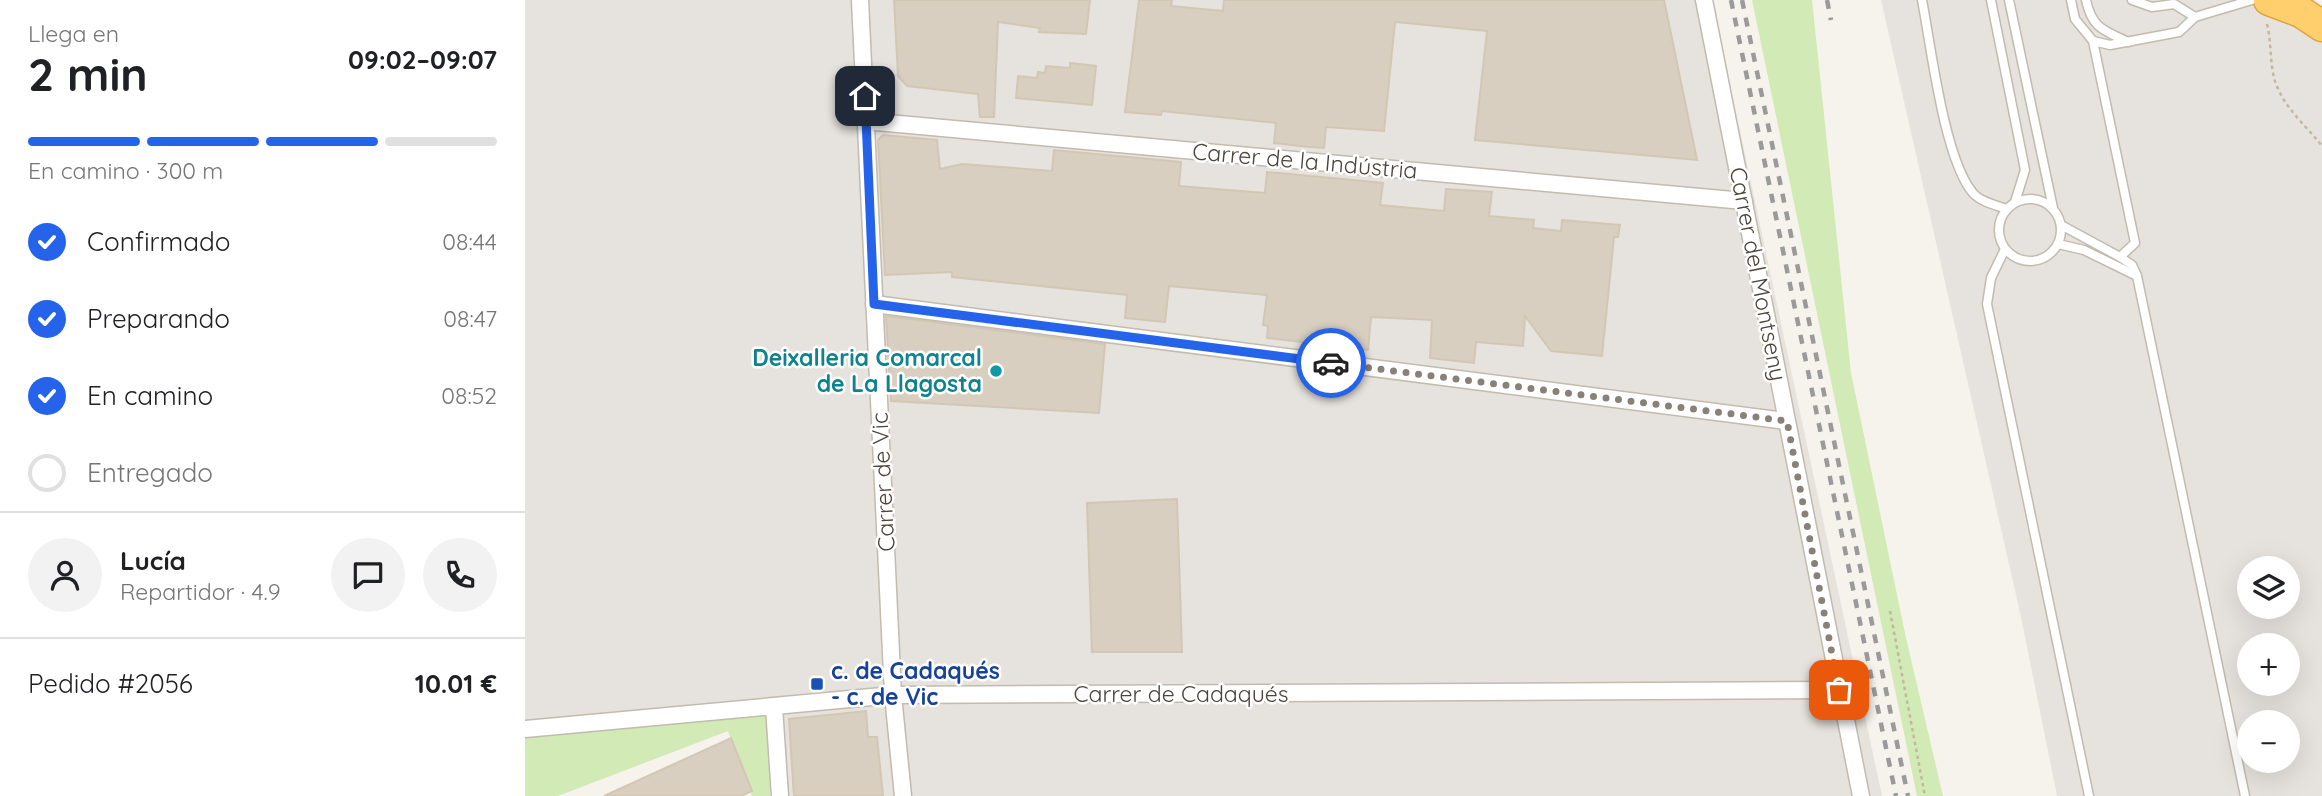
<!DOCTYPE html>
<html lang="es">
<meta charset="utf-8">
<style>
body{margin:0;font-family:Quicksand,sans-serif;background:#f2f2f2;color:#202124;height:100vh;display:flex;flex-direction:column;font-size:26px;white-space:nowrap}
*{box-sizing:border-box;margin:0}
p{font-size:23px;color:#757577}
.icon{flex:none;width:38px;height:38px;fill:none;stroke:currentColor;stroke-width:2;stroke-linecap:round;stroke-linejoin:round}
.map{position:relative;flex:1;overflow:hidden}
.panel{display:flex;flex-direction:column;background:#fff;width:525px}
.panel>*{flex:none}
.fabs{position:absolute;left:1712px;top:556px;display:grid;gap:14px}
.fabs a{display:grid;place-items:center;width:63px;height:63px;border-radius:50%;background:#fff;box-shadow:0 7px 28px #0002;font-size:35px}
.pin{position:absolute;display:grid;place-items:center;width:60px;height:60px;color:#fff;margin:-30px;border-radius:14px;box-shadow:0 4px 10px #0006}
.courier{position:absolute;display:grid;place-items:center;width:70px;height:70px;margin:-35px;border:5px solid #2563eb;border-radius:50%;background:#fff;color:#222;box-shadow:0 2px 9px #0007}
.summary em{font-style:normal;font-weight:700}
.summary div{display:flex;flex-direction:column-reverse}
.summary{display:flex;align-items:center;justify-content:space-between;height:119px;padding:0 28px}
h1{font-size:46px;font-weight:700;line-height:52px}
.bar{display:grid;grid-template-columns:repeat(4,1fr);gap:10px 7px;align-content:center;height:84px;padding:0 28px}
.bar i{height:9px;border-radius:5px;background:#e0e0e0}
.bar .current{background:#2563eb}
.bar p{grid-column:span 4}
.line{display:flex;align-items:center;gap:18px;padding:0 28px;border-top:2px solid #e0e0e0}
.line div{flex:1}
.round{display:grid;place-items:center;flex:none;width:74px;height:74px;border-radius:37px;background:#f2f2f2}
ol{padding:0 28px;list-style:none}
li{display:flex;align-items:center;gap:21px;height:77px}
li p{margin-inline-start:auto}
li .icon{padding:7px;border-radius:50%;background:#2563eb;color:#fff;stroke-width:4}
li:last-child{color:#757577}
li i{width:38px;height:38px;border:4px solid #e0e0e0;border-radius:50%}
main{display:flex;flex:1;min-height:0}
.map>svg:first-child{display:block}
</style>
<main>
<section class="panel">
<div class="summary"><div><h1>2 min</h1><p>Llega en</p></div><em>09:02–09:07</em></div>
<div class="bar"><i class="current"></i><i class="current"></i><i class="current"></i><i></i><p>En camino · 300 m</p></div>
<ol>
<li><svg class="icon" aria-label="check" viewBox="0 0 24 24"><path d="M5 12l5 5 9-10"/></svg>Confirmado<p>08:44</p></li>
<li><svg class="icon" aria-label="check" viewBox="0 0 24 24"><path d="M5 12l5 5 9-10"/></svg>Preparando<p>08:47</p></li>
<li><svg class="icon" aria-label="check" viewBox="0 0 24 24"><path d="M5 12l5 5 9-10"/></svg>En camino<p>08:52</p></li>
<li><i></i>Entregado</li>
</ol>
<div class="line" style="height:126px"><a class="round"><svg class="icon" aria-label="person" viewBox="0 0 24 24"><circle cx="12" cy="8" r="4"/><path d="M4 21q1-7 8-7t8 7"/></svg></a><div><b>Lucía</b><p>Repartidor · 4.9</p></div><a class="round"><svg class="icon" aria-label="chat" viewBox="0 0 24 24"><path d="M4 5h16v11H9l-5 4z"/></svg></a><a class="round"><svg class="icon" aria-label="phone" viewBox="0 0 24 24"><path d="M5 4h4l2 5-3 2q2 4 5 5l2-3 5 2v4C11 20 4 13 5 4z"/></svg></a></div>
<div class="line" style="height:91px"><div>Pedido #2056</div><b>10.01 €</b></div>
</section>
<div class="map">
<svg width="1797" height="796" viewBox="0 0 1797 796">
<rect width="100%" height="100%" fill="#f6f3ec"/>
<g fill="#e6e2dd" fill-rule="evenodd">
<path d="M 0,0 L 1187,0 L 1357,796 L 257,796 L 252,700 L 0,723 Z"/>
<path d="M 1356,0 L 1752,0 L 1797,43 L 1797,796 L 1532,796 L 1496,617 ZM 1724,569 L 1762,569 L 1762,607 L 1724,607 ZM 1724,646 L 1762,646 L 1762,684 L 1724,684 ZM 1724,723 L 1762,723 L 1762,761 L 1724,761 Z"/>
</g>
<g fill="#d2eab5">
<path d="M 1227,0 L 1287,0 L 1326,373 L 1381,638 L 1418,796 L 1392,796 Z"/>
<path d="M 247,710 L 245,796 L 227,796 L 203,731 L 33,796 L 0,796 L 0,734 Z"/>
</g>
<g fill="#d8cfc1" stroke="#d3c7b4" stroke-width="2">
<path d="M 369,0 L 565,0 L 561,34 L 514,32 L 515,28 L 473,22 L 469,117 L 455,117 L 453,94 L 382,86 L 373,76 Z"/>
<path d="M 614,0 L 647,0 L 646,6 L 698,11 L 699,0 L 1139,0 L 1172,160 L 950,140 L 962,31 L 902,25 L 870,22 L 859,131 L 801,127 L 799,148 L 785,147 L 749,143 L 751,123 L 637,111 L 636,115 L 600,112 Z"/>
<path d="M 545,63 L 571,66 L 567,105 L 491,98 L 493,76 L 512,78 L 513,72 L 520,73 L 521,66 L 545,68 Z"/>
<path d="M 358,135 L 412,140 L 415,169 L 437,164 L 527,171 L 529,150 L 656,162 L 654,186 L 740,193 L 742,172 L 754,173 L 858,183 L 855,205 L 919,211 L 921,189 L 967,192 L 964,216 L 1009,220 L 1008,228 L 1036,231 L 1037,220 L 1095,225 L 1093,237 L 1089,237 L 1077,356 L 1026,351 L 1000,316 L 998,346 L 951,342 L 949,363 L 905,358 L 907,320 L 846,317 L 843,350 L 742,338 L 743,326 L 738,325 L 742,295 L 644,286 L 640,322 L 600,318 L 602,295 L 427,277 L 427,272 L 360,275 L 353,140 Z"/>
<path d="M 361,316 L 580,344 L 574,413 L 366,401 Z"/>
<path d="M 652,499 L 657,652 L 567,652 L 562,503 Z"/>
<path d="M 341,711 L 343,737 L 352,737 L 358,796 L 269,796 L 264,719 Z"/>
<path d="M 206,738 L 227,791 L 216,796 L 79,796 Z"/>
</g>
<g fill="none" stroke-linecap="round" stroke-linejoin="round">
<g stroke="#c2bbae" stroke-width="11">
<g id="service">
<path d="M 1397,0 C 1406,46 1419,159 1448,193 C 1456,202 1470,205 1482,209"/>
<path d="M 1466,0 L 1500,170 L 1490,202"/>
<path d="M 1484,0 L 1528,208"/>
<path d="M 1546,0 L 1550,19 L 1568,41 L 1585,45 L 1654,32 L 1670,17 L 1727,0"/>
<path d="M 1561,0 C 1567,28 1578,30 1603,42"/>
<path d="M 1607,0 L 1627,7 L 1649,4 L 1670,17"/>
<circle cx="1505" cy="230" r="31"/>
<path d="M 1536,225 L 1595,257 L 1610,243 L 1568,41"/>
<path d="M 1533,244 L 1559,250 L 1612,276"/>
<path d="M 1480,249 L 1466,278 L 1462,304 L 1564,796"/>
<path d="M 1595,257 L 1607,265 L 1612,276 L 1720,796"/>
</g>
</g>
<g stroke="#c2bbae" stroke-width="19">
<g id="minor">
<path d="M 335,0 L 368,695 L 378,796"/>
<path d="M 1179,0 L 1336,796"/>
<path d="M 341,121 L 1219,201"/>
<path d="M 349,304 L 1261,421"/>
<path d="M 249,707 L 255,796"/>
<path d="M 0,729 L 368,695 L 1314,690"/>
</g>
</g>
<g stroke="#e0a43c" stroke-width="33">
<path id="motorway" d="M 1744,0 L 1776,12 L 1797,26"/>
</g>
<g stroke="#c4b79f" stroke-width="2.5" stroke-dasharray="3.5 3.5" stroke-linecap="butt">
<path d="M 1742,24 C 1746,40 1745,57 1748,73 C 1754,104 1779,123 1797,146"/>
<path d="M 1365,611 L 1400,796"/>
</g>
<use href="#service" stroke="#fff" stroke-width="8"/>
<use href="#minor" stroke="#fff" stroke-width="16"/>
<use href="#motorway" stroke="#ffcf6e" stroke-width="30"/>
<g stroke="#9a9a9a" stroke-width="4.5" stroke-dasharray="9 9" stroke-linecap="butt">
<path d="M 1206,0 L 1371,796"/>
<path d="M 1217,0 L 1383,796"/>
<path d="M 1302,0 L 1306,20"/>
</g>
</g>
<g fill="none" stroke-linecap="round" stroke-linejoin="round">
<path stroke="#878178" stroke-width="7" stroke-dasharray="0 12.6" d="M 806,363 L 1262,421 L 1314,690"/>
<path stroke="#2563eb" stroke-width="9" d="M 340,96 L 349,304 L 806,363"/>
</g>
<circle fill="#0f9aa8" stroke="#fff" stroke-width="2.5" cx="471" cy="371" r="7"/>
<rect fill="#1a4fb4" stroke="#fff" stroke-width="2.5" x="285" y="677" width="14" height="14" rx="3.5"/>
<g text-anchor="middle" stroke-width="5" stroke-linejoin="round" paint-order="stroke">
<g font-size="23" fill="#4b4439" stroke="#fff">
<text transform="translate(780 161) rotate(5)" y="8">Carrer de la Indústria</text>
<text transform="translate(1233 274) rotate(79)" y="8">Carrer del Montseny</text>
<text transform="translate(358 482) rotate(-93)" y="8">Carrer de Vic</text>
<text x="656" y="702">Carrer de Cadaqués</text>
</g>
<g font-size="23" font-weight="bold" fill="#0d838f" stroke="#fff" text-anchor="end">
<text x="457" y="366">Deixalleria Comarcal<tspan x="457" dy="26">de La Llagosta</tspan></text>
</g>
<g font-size="23" font-weight="bold" fill="#164399" stroke="#fff" text-anchor="start">
<text x="306" y="679">c. de Cadaqués<tspan x="306" dy="26">- c. de Vic</tspan></text>
</g>
</g>
</svg>
<div class="fabs">
<a><svg class="icon" aria-label="layers" viewBox="0 0 24 24"><path d="M12 4l9 5-9 5-9-5zM3 14l9 5 9-5"/></svg></a>
<a>+</a>
<a>−</a>
</div>
<div class="pin" style="left:1314px;top:690px;background:#ea580c"><svg class="icon" aria-label="bag" viewBox="0 0 24 24"><path d="M5 8h14l-1 12H6zM9 8a3 3 0 0 1 6 0"/></svg></div>
<div class="pin" style="left:340px;top:96px;background:#1f2937"><svg class="icon" aria-label="home" viewBox="0 0 24 24"><path d="M3 11l9-7 9 7M6 9v11h12V9"/></svg></div>
<div class="courier" style="left:806px;top:363px"><svg class="icon" aria-label="car" viewBox="0 0 24 24"><path d="M5 17H2v-5l4-1 3-4h7l3 4 3 1v5h-3M9 17h6M6 11h13"/><circle cx="7" cy="17" r="2"/><circle cx="17" cy="17" r="2"/></svg></div>
</div>
</main>
